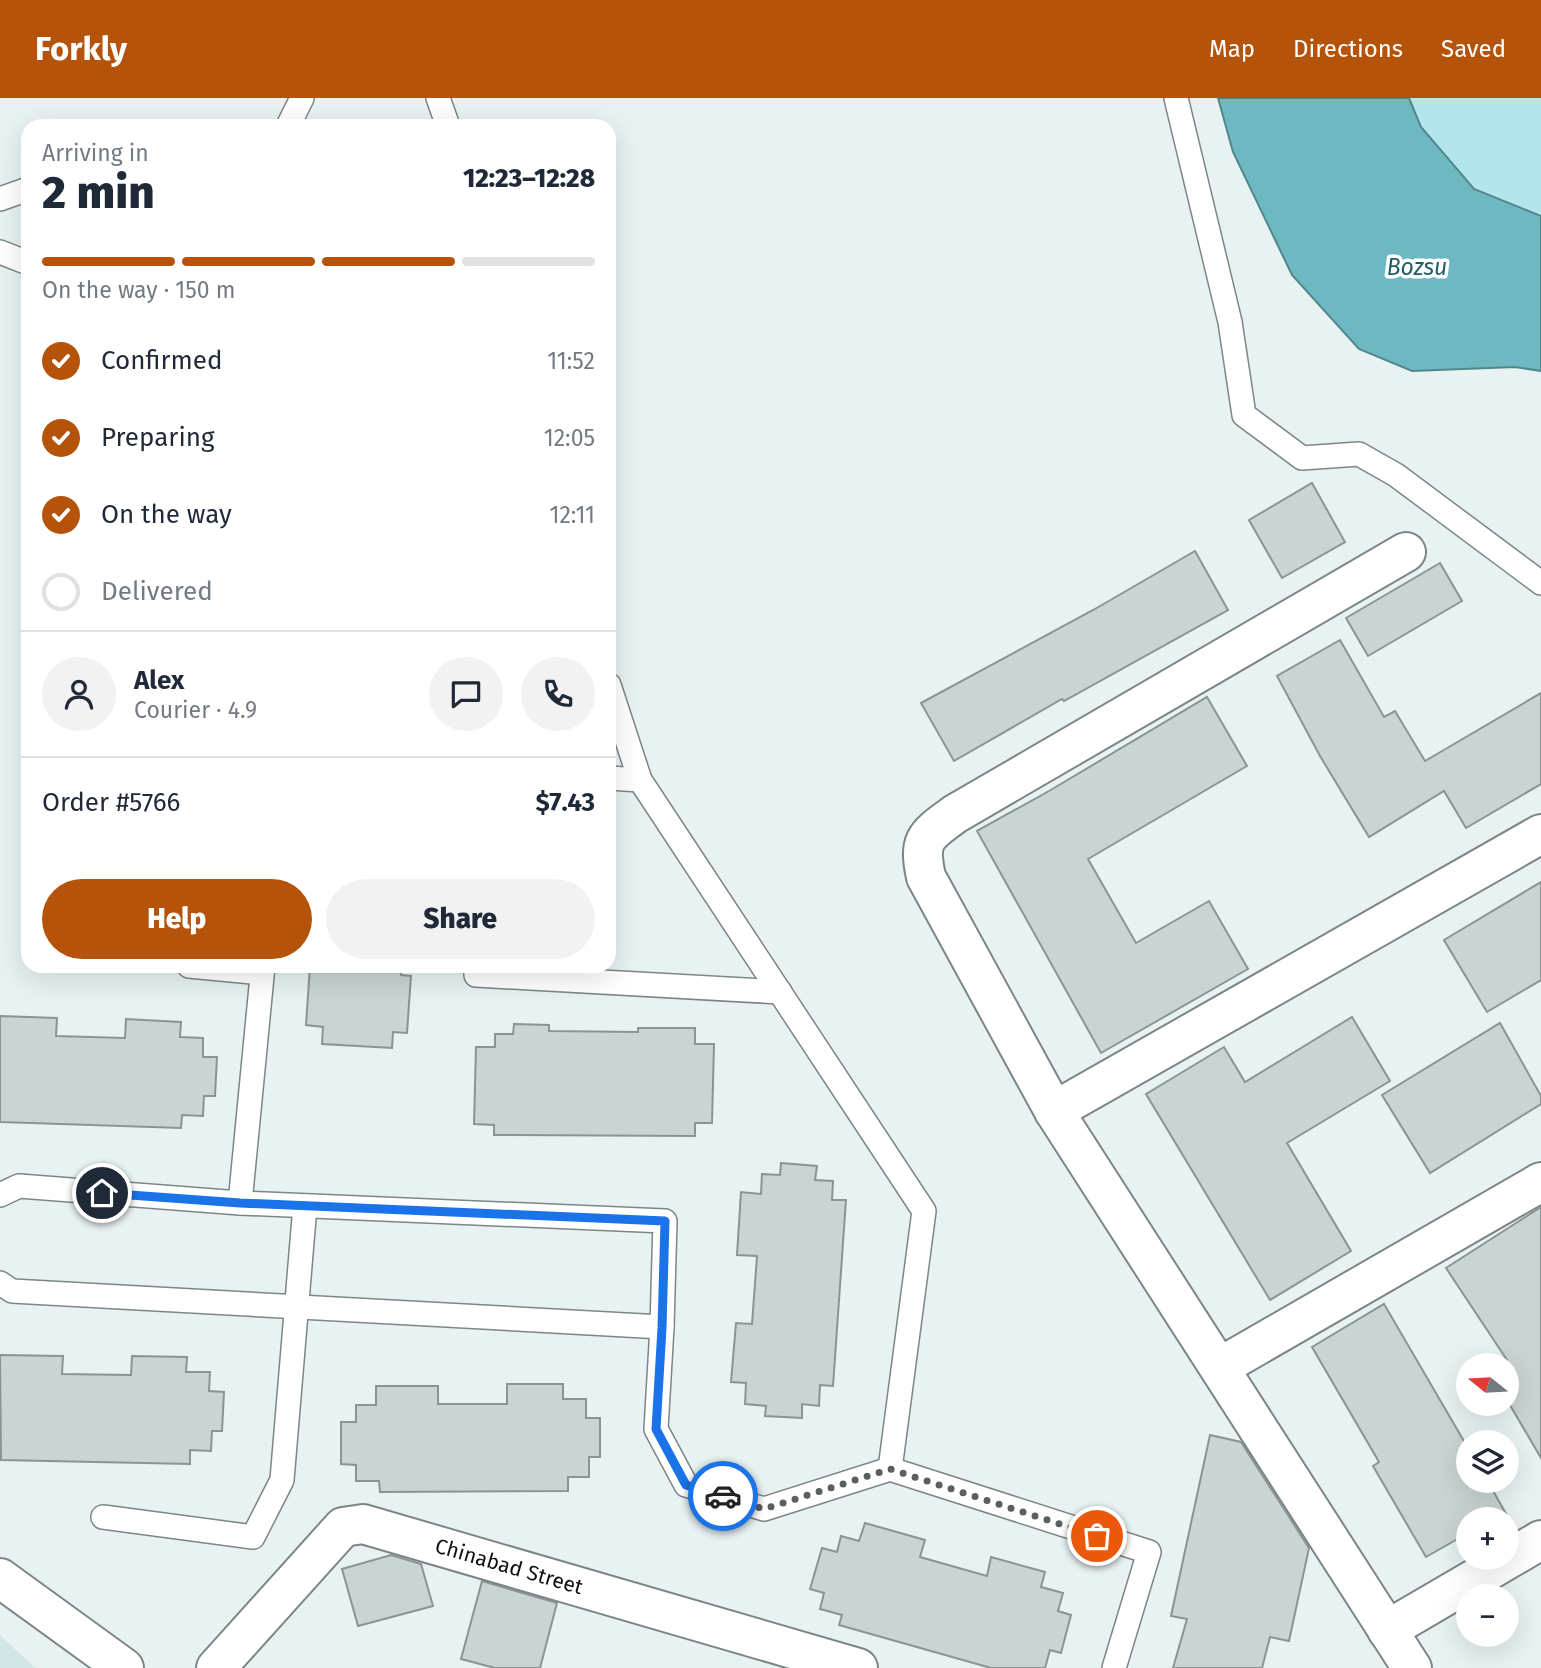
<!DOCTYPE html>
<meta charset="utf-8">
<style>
body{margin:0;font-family:"Fira Sans",sans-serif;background:#f2f2f3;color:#1f2937;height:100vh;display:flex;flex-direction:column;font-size:26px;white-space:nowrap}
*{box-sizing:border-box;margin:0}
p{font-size:23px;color:#747a83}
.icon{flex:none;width:38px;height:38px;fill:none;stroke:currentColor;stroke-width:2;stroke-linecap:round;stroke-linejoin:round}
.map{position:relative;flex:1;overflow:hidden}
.drawer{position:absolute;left:21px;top:21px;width:595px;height:854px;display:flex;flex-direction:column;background:#fff;border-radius:21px;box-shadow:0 7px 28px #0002}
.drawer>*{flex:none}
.needle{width:46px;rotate:288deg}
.tools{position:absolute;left:1456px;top:1255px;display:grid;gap:14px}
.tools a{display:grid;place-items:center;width:63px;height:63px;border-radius:50%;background:#fff;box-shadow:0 7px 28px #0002;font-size:35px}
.pin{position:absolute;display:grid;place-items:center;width:60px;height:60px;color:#fff;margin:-30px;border:4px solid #fff;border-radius:50%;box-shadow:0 2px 7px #0007}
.courier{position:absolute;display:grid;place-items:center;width:70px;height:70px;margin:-35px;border:5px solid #1a73e8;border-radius:50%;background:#fff;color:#222;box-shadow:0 2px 9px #0007}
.summary em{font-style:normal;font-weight:800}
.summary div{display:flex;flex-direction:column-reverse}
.summary{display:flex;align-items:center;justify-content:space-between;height:119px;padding:0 21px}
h1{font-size:46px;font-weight:800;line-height:52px}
.bar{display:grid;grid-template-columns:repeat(4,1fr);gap:10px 7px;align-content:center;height:84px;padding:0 21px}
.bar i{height:9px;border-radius:5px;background:#e0e1e3}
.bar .selected{background:#b45309}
.bar p{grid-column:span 4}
.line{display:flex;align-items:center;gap:18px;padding:0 21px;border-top:2px solid #e0e1e3}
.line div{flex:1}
.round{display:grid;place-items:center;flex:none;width:74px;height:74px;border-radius:37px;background:#f2f2f3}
ol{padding:0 21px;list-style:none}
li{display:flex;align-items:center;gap:21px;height:77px}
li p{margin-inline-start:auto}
li .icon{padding:7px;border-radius:50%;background:#b45309;color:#fff;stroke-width:4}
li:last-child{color:#747a83}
li i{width:38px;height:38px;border:4px solid #e0e1e3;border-radius:50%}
.cta{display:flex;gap:14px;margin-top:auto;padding:14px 21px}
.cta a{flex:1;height:80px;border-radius:42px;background:#b45309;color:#fff;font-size:28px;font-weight:800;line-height:80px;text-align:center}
.cta a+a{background:#f2f2f3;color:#1f2937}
header{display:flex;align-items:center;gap:42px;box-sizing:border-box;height:98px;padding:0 35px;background:#b45309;color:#fff}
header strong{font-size:33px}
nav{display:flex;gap:38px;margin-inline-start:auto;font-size:24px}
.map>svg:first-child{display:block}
</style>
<header>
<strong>Forkly</strong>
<nav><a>Map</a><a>Directions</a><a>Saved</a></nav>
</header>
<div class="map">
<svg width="1541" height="1570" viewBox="0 0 1541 1570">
<rect width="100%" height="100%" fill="#e8f2f3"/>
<path fill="#d2e6e8" d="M 0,1537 L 35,1570 L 0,1570 Z"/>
<path fill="#b3e6eb" d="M 1409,0 L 1541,0 L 1541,118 L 1474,91 L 1421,29 Z"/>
<path fill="#6eb9c1" stroke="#51878c" stroke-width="2" d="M 1218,0 L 1409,0 L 1421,29 L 1474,91 L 1541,118 L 1541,273 L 1515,269 L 1412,273 L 1359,251 L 1292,177 L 1233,54 Z"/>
<g fill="#cad4d5" stroke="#8a9495" stroke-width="2">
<path d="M 1312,385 L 1345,444 L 1282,480 L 1249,422 Z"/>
<path d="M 1195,453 L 1228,512 L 1064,603 L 1062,601 L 954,663 L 921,605 L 1095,511 Z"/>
<path d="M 1440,465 L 1462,503 L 1368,558 L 1346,520 Z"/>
<path d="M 1340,542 L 1384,619 L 1395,613 L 1425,663 L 1541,595 L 1541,686 L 1466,730 L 1444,693 L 1369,739 L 1320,658 L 1277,578 Z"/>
<path d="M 1207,599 L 1247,668 L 1088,761 L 1136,845 L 1209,803 L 1248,871 L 1101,955 L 977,733 L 1049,693 Z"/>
<path d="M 1541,784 L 1541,882 L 1487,914 L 1444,842 Z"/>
<path d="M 310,868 L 402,868 L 401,877 L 411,878 L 407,935 L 393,934 L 392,950 L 322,946 L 323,929 L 306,927 Z"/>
<path d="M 0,918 L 57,920 L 56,938 L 125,940 L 126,921 L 181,924 L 180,939 L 203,940 L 203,959 L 217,959 L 215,998 L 204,998 L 203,1018 L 182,1017 L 181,1030 L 0,1024 Z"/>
<path d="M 1352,919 L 1390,983 L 1287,1045 L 1351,1153 L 1270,1202 L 1146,996 L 1224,949 L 1245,984 Z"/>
<path d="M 1500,925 L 1541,998 L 1541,1006 L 1430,1075 L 1382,997 Z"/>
<path d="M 514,926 L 549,927 L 549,933 L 638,934 L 638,930 L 695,930 L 695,946 L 714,946 L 712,1025 L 695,1025 L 695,1038 L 494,1037 L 494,1027 L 474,1026 L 476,949 L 495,949 L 495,936 L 513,936 Z"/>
<path d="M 781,1065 L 817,1068 L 815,1082 L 833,1083 L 832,1102 L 846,1102 L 833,1288 L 820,1287 L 819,1308 L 802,1306 L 802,1320 L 765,1318 L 766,1308 L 745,1306 L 746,1285 L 731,1284 L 736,1225 L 752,1226 L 757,1158 L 737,1157 L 741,1094 L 761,1096 L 762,1076 L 780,1077 Z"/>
<path d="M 1541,1109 L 1541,1360 L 1507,1302 L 1507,1262 L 1446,1170 Z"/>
<path d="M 1384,1206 L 1468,1350 L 1468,1382 L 1487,1382 L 1509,1421 L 1468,1421 L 1468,1435 L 1426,1459 L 1373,1368 L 1379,1364 L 1312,1249 Z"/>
<path d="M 0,1257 L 63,1258 L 62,1276 L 131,1277 L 132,1258 L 187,1259 L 186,1274 L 210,1274 L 209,1293 L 224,1294 L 222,1333 L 212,1333 L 211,1353 L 190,1352 L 190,1366 L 1,1362 Z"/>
<path d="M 507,1286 L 563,1286 L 563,1301 L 586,1301 L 586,1320 L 600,1320 L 600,1359 L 589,1359 L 589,1379 L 568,1379 L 568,1393 L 380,1394 L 379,1383 L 356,1383 L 356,1367 L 341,1366 L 341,1324 L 356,1324 L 356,1307 L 376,1307 L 376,1288 L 438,1288 L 438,1306 L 507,1306 Z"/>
<path d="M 1210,1337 L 1241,1344 L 1309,1450 L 1289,1543 L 1270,1539 L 1262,1570 L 1173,1570 L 1187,1521 L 1171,1518 Z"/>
<path d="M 865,1425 L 925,1442 L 920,1459 L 987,1478 L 991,1459 L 1045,1474 L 1041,1489 L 1063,1495 L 1058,1513 L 1071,1517 L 1061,1555 L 1050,1552 L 1045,1570 L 991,1570 L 839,1527 L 842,1517 L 820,1511 L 824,1495 L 810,1491 L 822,1450 L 837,1454 L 841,1438 L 859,1443 Z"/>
<path d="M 391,1457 L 421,1466 L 433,1508 L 358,1528 L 342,1471 Z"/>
<path d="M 482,1483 L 557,1505 L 540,1570 L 495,1570 L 461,1561 Z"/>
</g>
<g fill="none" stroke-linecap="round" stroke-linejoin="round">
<g stroke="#7c8687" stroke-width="26">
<g id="service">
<path d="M 438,0 L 448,28"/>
<path d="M 1176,0 L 1230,224 L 1244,317 L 1302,360 L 1359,356 L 1396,377 L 1541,485"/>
<path d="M 288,28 L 302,0"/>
<path d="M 0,101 L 28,91"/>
<path d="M 0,154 L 28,165"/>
<path d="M 609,587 L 640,682 L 924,1113 L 890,1371 L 1149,1454 L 1114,1570"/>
<path d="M 609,680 L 640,682"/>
<path d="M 189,868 L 262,875"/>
<path d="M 476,868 L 476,877 L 780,894"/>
<path d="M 0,1097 L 19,1088 L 240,1105 L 665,1123 L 662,1229 L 12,1193 L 0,1185"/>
<path d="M 240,1105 L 263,868"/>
<path d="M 662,1229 L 656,1331 L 686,1387 L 764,1411 L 890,1371"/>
<path d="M 103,1419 L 253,1439 L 282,1382 L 305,1108"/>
</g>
</g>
<g stroke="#7c8687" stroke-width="42">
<g id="minor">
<path d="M 1406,454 L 955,716 C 925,738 918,741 926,779 L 1054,1013 L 1412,1570"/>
<path d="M 1054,1013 L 1541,736"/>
<path d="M 1220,1269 L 1541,1084"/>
<path d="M 1387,1532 L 1541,1442"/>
<path id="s1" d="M 216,1570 L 343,1429 L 363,1426 L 858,1570"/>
</g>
</g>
<g stroke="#7c8687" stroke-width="42">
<path id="tertiary" d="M 0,1480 L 124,1570"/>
</g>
<use href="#service" stroke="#fff" stroke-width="23"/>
<use href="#minor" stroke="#fff" stroke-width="38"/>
<use href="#tertiary" stroke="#fff" stroke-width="38"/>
</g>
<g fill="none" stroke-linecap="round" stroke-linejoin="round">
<path stroke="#5a6060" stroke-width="7" stroke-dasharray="0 12.6" d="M 723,1398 L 764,1411 L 890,1371 L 1097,1438"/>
<path stroke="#1a73e8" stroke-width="9" d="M 102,1095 L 240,1105 L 665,1123 L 662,1230 L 656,1331 L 686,1387 L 723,1398"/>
</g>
<g text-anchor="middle" stroke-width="7" stroke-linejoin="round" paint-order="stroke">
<g font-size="21" fill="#0d1111" stroke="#fff">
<text dy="7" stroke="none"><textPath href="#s1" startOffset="362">Chinabad Street</textPath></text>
</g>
<g font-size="23" font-style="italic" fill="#1f5e64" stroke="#fff">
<text x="1417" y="177">Bozsu</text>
</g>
</g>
</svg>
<div class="tools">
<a><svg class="needle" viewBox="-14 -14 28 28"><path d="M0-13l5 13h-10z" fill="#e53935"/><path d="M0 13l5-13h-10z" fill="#747a83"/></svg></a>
<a><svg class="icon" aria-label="layers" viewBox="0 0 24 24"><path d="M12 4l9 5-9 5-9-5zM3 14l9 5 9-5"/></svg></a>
<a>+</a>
<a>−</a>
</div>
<div class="pin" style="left:1097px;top:1438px;background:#ea580c"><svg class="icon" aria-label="bag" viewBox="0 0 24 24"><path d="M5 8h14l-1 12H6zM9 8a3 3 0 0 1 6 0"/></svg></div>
<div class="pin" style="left:102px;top:1095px;background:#1f2937"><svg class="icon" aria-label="home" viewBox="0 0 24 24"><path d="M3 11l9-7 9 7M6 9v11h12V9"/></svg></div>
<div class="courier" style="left:723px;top:1398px"><svg class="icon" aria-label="car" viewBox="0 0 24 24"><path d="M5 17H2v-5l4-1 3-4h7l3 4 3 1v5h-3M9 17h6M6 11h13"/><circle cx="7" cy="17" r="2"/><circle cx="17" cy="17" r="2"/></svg></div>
<section class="drawer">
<div class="summary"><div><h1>2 min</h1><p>Arriving in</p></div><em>12:23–12:28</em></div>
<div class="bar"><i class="selected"></i><i class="selected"></i><i class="selected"></i><i></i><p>On the way · 150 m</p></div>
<ol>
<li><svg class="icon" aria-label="check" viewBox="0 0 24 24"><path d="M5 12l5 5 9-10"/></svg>Confirmed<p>11:52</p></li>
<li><svg class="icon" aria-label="check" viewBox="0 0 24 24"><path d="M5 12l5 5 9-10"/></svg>Preparing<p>12:05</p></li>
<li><svg class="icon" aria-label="check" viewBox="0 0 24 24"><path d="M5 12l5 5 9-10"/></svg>On the way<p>12:11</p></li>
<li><i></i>Delivered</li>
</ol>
<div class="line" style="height:126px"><a class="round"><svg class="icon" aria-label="person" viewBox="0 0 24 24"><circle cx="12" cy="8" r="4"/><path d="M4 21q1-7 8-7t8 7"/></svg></a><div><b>Alex</b><p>Courier · 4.9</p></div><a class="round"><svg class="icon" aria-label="chat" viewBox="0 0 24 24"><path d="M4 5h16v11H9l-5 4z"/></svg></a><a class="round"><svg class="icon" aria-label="phone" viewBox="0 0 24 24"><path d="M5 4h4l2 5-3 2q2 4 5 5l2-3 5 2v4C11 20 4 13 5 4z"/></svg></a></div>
<div class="line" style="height:91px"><div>Order #5766</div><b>$7.43</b></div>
<div class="cta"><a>Help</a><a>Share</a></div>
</section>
</div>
